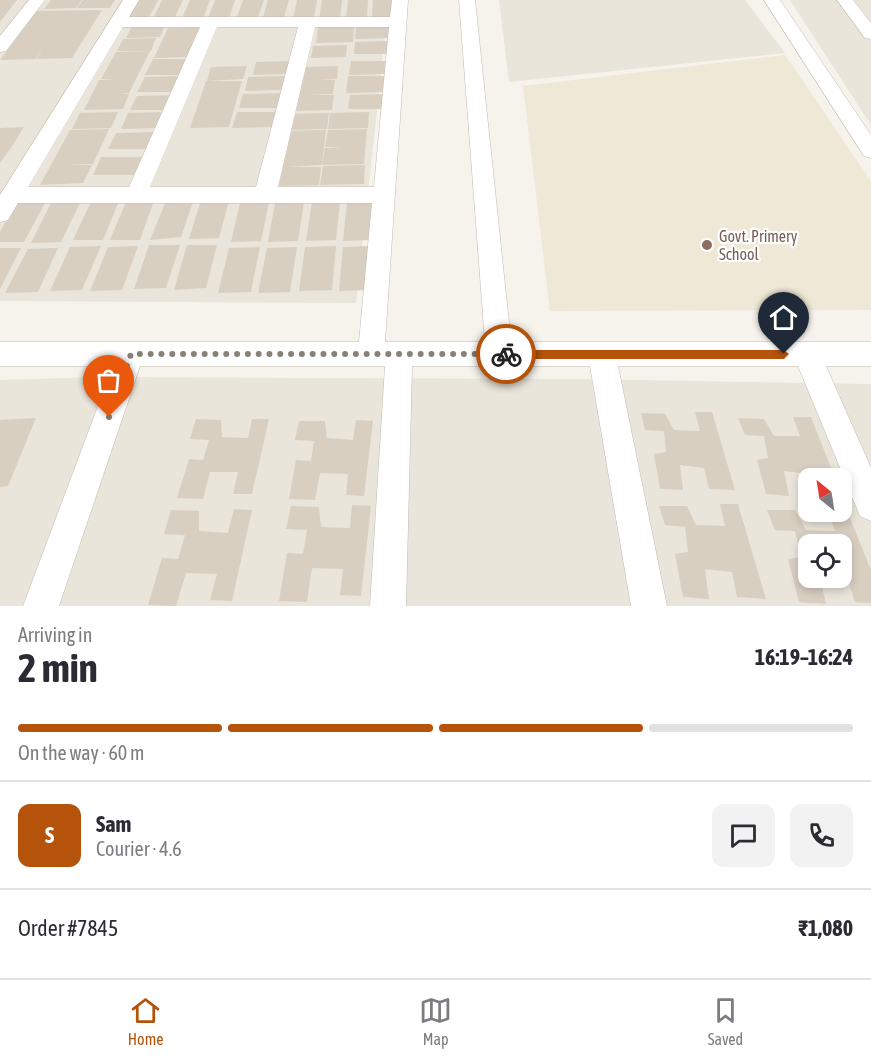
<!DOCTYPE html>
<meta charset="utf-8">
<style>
body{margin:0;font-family:"Asap Condensed",sans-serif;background:#f2f2f3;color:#2b2b33;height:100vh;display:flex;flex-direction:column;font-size:22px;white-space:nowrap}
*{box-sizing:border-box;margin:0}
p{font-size:20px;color:#7c7c81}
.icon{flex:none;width:33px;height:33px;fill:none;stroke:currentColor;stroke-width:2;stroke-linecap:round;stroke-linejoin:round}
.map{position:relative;height:606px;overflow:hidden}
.sheet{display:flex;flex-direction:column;background:#fff;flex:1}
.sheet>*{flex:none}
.needle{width:39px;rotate:330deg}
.controls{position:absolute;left:798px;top:468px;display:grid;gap:12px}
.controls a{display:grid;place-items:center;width:54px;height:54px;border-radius:12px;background:#fff;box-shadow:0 3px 9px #0003;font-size:30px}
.pin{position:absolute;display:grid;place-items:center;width:51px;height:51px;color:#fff;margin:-62px -26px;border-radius:50% 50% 50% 0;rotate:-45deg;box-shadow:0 0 6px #0007}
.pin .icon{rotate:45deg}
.courier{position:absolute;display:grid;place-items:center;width:60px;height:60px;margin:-30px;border:4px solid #b45309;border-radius:50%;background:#fff;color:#222;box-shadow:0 2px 8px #0007}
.head em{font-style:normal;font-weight:700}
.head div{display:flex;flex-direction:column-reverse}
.head{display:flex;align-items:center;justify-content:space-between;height:102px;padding:0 18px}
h1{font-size:39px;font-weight:700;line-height:45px}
.bar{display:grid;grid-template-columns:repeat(4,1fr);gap:9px 6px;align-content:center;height:72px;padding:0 18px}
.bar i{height:8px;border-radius:4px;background:#e1e1e2}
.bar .current{background:#b45309}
.bar p{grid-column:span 4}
.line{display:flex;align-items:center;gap:15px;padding:0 18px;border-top:2px solid #e1e1e2}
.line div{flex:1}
.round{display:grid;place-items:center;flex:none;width:63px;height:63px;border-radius:12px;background:#f2f2f3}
.dock{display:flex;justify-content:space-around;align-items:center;height:84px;border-top:2px solid #e1e1e2;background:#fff;font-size:16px;color:#7c7c81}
.dock a{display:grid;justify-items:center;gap:3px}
.dock .current{color:#b45309}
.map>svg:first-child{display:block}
</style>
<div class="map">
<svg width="871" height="606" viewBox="0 0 871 606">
<rect width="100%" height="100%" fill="#f6f3ec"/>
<g fill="#eae5da" fill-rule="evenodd">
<path d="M 0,0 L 389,0 L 356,303 L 0,301 Z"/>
<path d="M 499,0 L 745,0 L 785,53 L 509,82 Z"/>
<path d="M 790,0 L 871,0 L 871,125 Z"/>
<path d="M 96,377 L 580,379 L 871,384 L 871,606 L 0,606 L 0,380 ZM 808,478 L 842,478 L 842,512 L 808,512 ZM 808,544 L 842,544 L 842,578 L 808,578 Z"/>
</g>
<path fill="#efe8d6" d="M 785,55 L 871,181 L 871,310 L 550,311 L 523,86 Z"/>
<g fill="#d8cfc1">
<path d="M 0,0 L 17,0 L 0,22 Z"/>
<path d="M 51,0 L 82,0 L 76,8 L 44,9 Z"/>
<path d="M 83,0 L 115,0 L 110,8 L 77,8 Z"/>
<path d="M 137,0 L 158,0 L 148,19 L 127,19 Z"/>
<path d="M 162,0 L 183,0 L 174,19 L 153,19 Z"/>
<path d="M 190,0 L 210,0 L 203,18 L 182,18 Z"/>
<path d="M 215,0 L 235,0 L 229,18 L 208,18 Z"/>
<path d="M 243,0 L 264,0 L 258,17 L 237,17 Z"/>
<path d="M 268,0 L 289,0 L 284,17 L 263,17 Z"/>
<path d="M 297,0 L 317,0 L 314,18 L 293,19 Z"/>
<path d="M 322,0 L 342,0 L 340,18 L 319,19 Z"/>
<path d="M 348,0 L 368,0 L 367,18 L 346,18 Z"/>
<path d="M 373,0 L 393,0 L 393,18 L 372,18 Z"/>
<path d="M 102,10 L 72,58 L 36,59 L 44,46 L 35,59 L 0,60 L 36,11 Z"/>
<path d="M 165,25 L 160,37 L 126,38 L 132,26 Z"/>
<path d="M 204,27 L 190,57 L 154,58 L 168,28 Z"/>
<path d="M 318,27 L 354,27 L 353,42 L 316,43 Z"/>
<path d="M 356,27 L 390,27 L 389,38 L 355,39 Z"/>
<path d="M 156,38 L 151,51 L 117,51 L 123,39 Z"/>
<path d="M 390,41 L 389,54 L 354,54 L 355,42 Z"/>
<path d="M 347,45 L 346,57 L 311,58 L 313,46 Z"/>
<path d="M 150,51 L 129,93 L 119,94 L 129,94 L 123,109 L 84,110 L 99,80 L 116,80 L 101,79 L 116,52 Z"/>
<path d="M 153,59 L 191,59 L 184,75 L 145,75 Z"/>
<path d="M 292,61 L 289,74 L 253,75 L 256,62 Z"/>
<path d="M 351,61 L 386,61 L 386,74 L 349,75 Z"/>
<path d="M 247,66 L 243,79 L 207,81 L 211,67 Z"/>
<path d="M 338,66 L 337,79 L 318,80 L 335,80 L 333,94 L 309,95 L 334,95 L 332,110 L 294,111 L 303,67 Z"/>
<path d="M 184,76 L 177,92 L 137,92 L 145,77 Z"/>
<path d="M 285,76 L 282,90 L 245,91 L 248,77 Z"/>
<path d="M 348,76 L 388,76 L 387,92 L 346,93 Z"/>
<path d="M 206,81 L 242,81 L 229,127 L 190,128 Z"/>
<path d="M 281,93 L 277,108 L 239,108 L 243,94 Z"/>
<path d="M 387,94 L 387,109 L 348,109 L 350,95 Z"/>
<path d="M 175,95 L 169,110 L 130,110 L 137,96 Z"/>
<path d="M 118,112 L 111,128 L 72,129 L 80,113 Z"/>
<path d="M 167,112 L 160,128 L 121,129 L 128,113 Z"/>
<path d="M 237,112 L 276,112 L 272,127 L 232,128 Z"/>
<path d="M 369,112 L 368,128 L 328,129 L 330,113 Z"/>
<path d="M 329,113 L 327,129 L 288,130 L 291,114 Z"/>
<path d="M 24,127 L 13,145 L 0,163 L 0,128 Z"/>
<path d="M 109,129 L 93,164 L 68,165 L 92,165 L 83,183 L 40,185 L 70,130 Z"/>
<path d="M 367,129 L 364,164 L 322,165 L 325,148 L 344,147 L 325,147 L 328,130 Z"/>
<path d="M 326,130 L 322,165 L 287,167 L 321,167 L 319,185 L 276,186 L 287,131 Z"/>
<path d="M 157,132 L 150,149 L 108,149 L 116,133 Z"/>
<path d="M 101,157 L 143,157 L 136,175 L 93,175 Z"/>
<path d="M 365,165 L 364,184 L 320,185 L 323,166 Z"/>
<path d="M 194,199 L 181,237 L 150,240 L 166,201 Z"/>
<path d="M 201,200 L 229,200 L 219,238 L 189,239 Z"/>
<path d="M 119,201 L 103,240 L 73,240 L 91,202 Z"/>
<path d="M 154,201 L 140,240 L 110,240 L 126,202 Z"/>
<path d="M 340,201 L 336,240 L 306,241 L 312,202 Z"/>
<path d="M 375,201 L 373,240 L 343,241 L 347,202 Z"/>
<path d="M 269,202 L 261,241 L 231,242 L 240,203 Z"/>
<path d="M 304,202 L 298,241 L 268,242 L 275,203 Z"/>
<path d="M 16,203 L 45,203 L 24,242 L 0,242 L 0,232 Z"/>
<path d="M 51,203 L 80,203 L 61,242 L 31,243 Z"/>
<path d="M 149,245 L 180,245 L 166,288 L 134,289 Z"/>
<path d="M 187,245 L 217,245 L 206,288 L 174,290 Z"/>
<path d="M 101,246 L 82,290 L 50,291 L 70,247 Z"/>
<path d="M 138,246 L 122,290 L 90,291 L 108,247 Z"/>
<path d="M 336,246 L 332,290 L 299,291 L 305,247 Z"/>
<path d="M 373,246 L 371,290 L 339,291 L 343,247 Z"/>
<path d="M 260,247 L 251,292 L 218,293 L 229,248 Z"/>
<path d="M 297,247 L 290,292 L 258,293 L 267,248 Z"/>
<path d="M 0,248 L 21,248 L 0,289 Z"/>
<path d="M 58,248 L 38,292 L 5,293 L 28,249 Z"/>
<path d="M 695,412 L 712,412 L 735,490 L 709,489 L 704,468 L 680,465 L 683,490 L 660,489 L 654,454 L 666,452 L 664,431 L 645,430 L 641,413 L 665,414 L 674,430 L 700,431 Z"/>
<path d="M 793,417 L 811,417 L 835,478 L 811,478 L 809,474 L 784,471 L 789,496 L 766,494 L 757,460 L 768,458 L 764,436 L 745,435 L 738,418 L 764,419 L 774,436 L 800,436 Z"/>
<path d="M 36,418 L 8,486 L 0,487 L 0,420 Z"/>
<path d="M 196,419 L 221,420 L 222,437 L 248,438 L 252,419 L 269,419 L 252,494 L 233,494 L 238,472 L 210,472 L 203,499 L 177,498 L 189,459 L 203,460 L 209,440 L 190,439 Z"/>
<path d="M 356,420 L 373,421 L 364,496 L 346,495 L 348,474 L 320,473 L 315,500 L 289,499 L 296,460 L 311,461 L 314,441 L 295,440 L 299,421 L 325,421 L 327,438 L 353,440 Z"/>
<path d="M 720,504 L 738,504 L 766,599 L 737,597 L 732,572 L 705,569 L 709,599 L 683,597 L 675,554 L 688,552 L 685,527 L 665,525 L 659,506 L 687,506 L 696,525 L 725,526 Z"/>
<path d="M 352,505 L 371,506 L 361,596 L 340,595 L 343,569 L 312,568 L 307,602 L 279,601 L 287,553 L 303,554 L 307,530 L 286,529 L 291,506 L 319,507 L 321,527 L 350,528 Z"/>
<path d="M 842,508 L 846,508 L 871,570 L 871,603 L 855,602 L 847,577 L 842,576 L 842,544 L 808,544 L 808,578 L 820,578 L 826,604 L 799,602 L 788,559 L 801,557 L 795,531 L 775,530 L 767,510 L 795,510 L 806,530 L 835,531 L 828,512 L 842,512 Z"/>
<path d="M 234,509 L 252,510 L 232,601 L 210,600 L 217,574 L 186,573 L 176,606 L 148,605 L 162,558 L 178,559 L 185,535 L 164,534 L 171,510 L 199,511 L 199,531 L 228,533 Z"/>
</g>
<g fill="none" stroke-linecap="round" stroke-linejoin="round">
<g stroke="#c2bbae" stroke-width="1">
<g id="street">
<path d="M 29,0 L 45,0 L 6,51 L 0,52 L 0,36 Z"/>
<path d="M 123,0 L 139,0 L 129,17 L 390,17 L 392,0 L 408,0 L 385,342 L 485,342 L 459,0 L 475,0 L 511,342 L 871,342 L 871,366 L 826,366 L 871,468 L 871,521 L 860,516 L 798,366 L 618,366 L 667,606 L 631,606 L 590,366 L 412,366 L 406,606 L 370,606 L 385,366 L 140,366 L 59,606 L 23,606 L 113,366 L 0,366 L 0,342 L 359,342 L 372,203 L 18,203 L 8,220 L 0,222 L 0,195 ZM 123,27 L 200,27 L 129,187 L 28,187 ZM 217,27 L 298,27 L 256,187 L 150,187 ZM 315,27 L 389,27 L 374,187 L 278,187 Z"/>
<path d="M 764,0 L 780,0 L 871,135 L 871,158 L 864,156 Z"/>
<path d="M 837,0 L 853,0 L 871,23 L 871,39 L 865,38 Z"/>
</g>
</g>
<use href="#street" fill="#fff" fill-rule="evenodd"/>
</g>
<path fill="#b45309" d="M 506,350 L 784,350 L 789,354 L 784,359 L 506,359 L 501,354 Z"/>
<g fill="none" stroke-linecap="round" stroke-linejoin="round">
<path stroke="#878178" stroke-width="6" stroke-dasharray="0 10.8" d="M 109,417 L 131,354 L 506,354"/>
</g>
<circle fill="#8d6e63" stroke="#fff" stroke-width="2" cx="707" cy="245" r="6"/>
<g text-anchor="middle" stroke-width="4.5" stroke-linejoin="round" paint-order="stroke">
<g font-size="16" fill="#785e54" stroke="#fff" text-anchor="start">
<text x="719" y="242">Govt. Primery<tspan x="719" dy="18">School</tspan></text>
</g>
</g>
</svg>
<div class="controls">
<a><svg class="needle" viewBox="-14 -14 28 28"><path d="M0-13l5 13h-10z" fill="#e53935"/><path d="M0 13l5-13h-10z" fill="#7c7c81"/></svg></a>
<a><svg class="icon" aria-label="locate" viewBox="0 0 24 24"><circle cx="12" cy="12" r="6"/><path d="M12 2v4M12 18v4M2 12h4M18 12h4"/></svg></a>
</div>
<div class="pin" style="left:109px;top:417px;background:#ea580c"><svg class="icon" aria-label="bag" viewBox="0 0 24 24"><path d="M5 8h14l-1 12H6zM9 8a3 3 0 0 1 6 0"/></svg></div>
<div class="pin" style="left:784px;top:354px;background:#1f2937"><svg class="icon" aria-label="home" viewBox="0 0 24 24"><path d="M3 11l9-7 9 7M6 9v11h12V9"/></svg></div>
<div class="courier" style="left:506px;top:354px"><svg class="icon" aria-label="bike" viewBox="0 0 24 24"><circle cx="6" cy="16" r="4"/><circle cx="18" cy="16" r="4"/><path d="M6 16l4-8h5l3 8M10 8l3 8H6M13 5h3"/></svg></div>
</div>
<section class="sheet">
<div class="head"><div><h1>2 min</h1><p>Arriving in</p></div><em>16:19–16:24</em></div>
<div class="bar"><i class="current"></i><i class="current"></i><i class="current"></i><i></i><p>On the way · 60 m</p></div>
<div class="line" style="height:108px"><b class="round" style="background:#b45309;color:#fff">S</b><div><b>Sam</b><p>Courier · 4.6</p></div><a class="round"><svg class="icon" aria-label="chat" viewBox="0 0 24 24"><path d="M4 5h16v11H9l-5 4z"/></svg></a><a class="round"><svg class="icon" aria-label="phone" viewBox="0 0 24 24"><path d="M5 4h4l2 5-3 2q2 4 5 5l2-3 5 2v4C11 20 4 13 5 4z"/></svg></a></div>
<div class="line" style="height:78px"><div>Order #7845</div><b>₹1,080</b></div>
</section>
<nav class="dock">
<a class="current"><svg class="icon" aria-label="home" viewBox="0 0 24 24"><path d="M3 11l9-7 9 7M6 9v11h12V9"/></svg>Home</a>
<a><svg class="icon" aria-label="map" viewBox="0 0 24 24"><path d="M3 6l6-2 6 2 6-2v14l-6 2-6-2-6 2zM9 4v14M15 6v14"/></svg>Map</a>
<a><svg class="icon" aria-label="saved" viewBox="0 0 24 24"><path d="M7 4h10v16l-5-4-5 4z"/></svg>Saved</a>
</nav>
